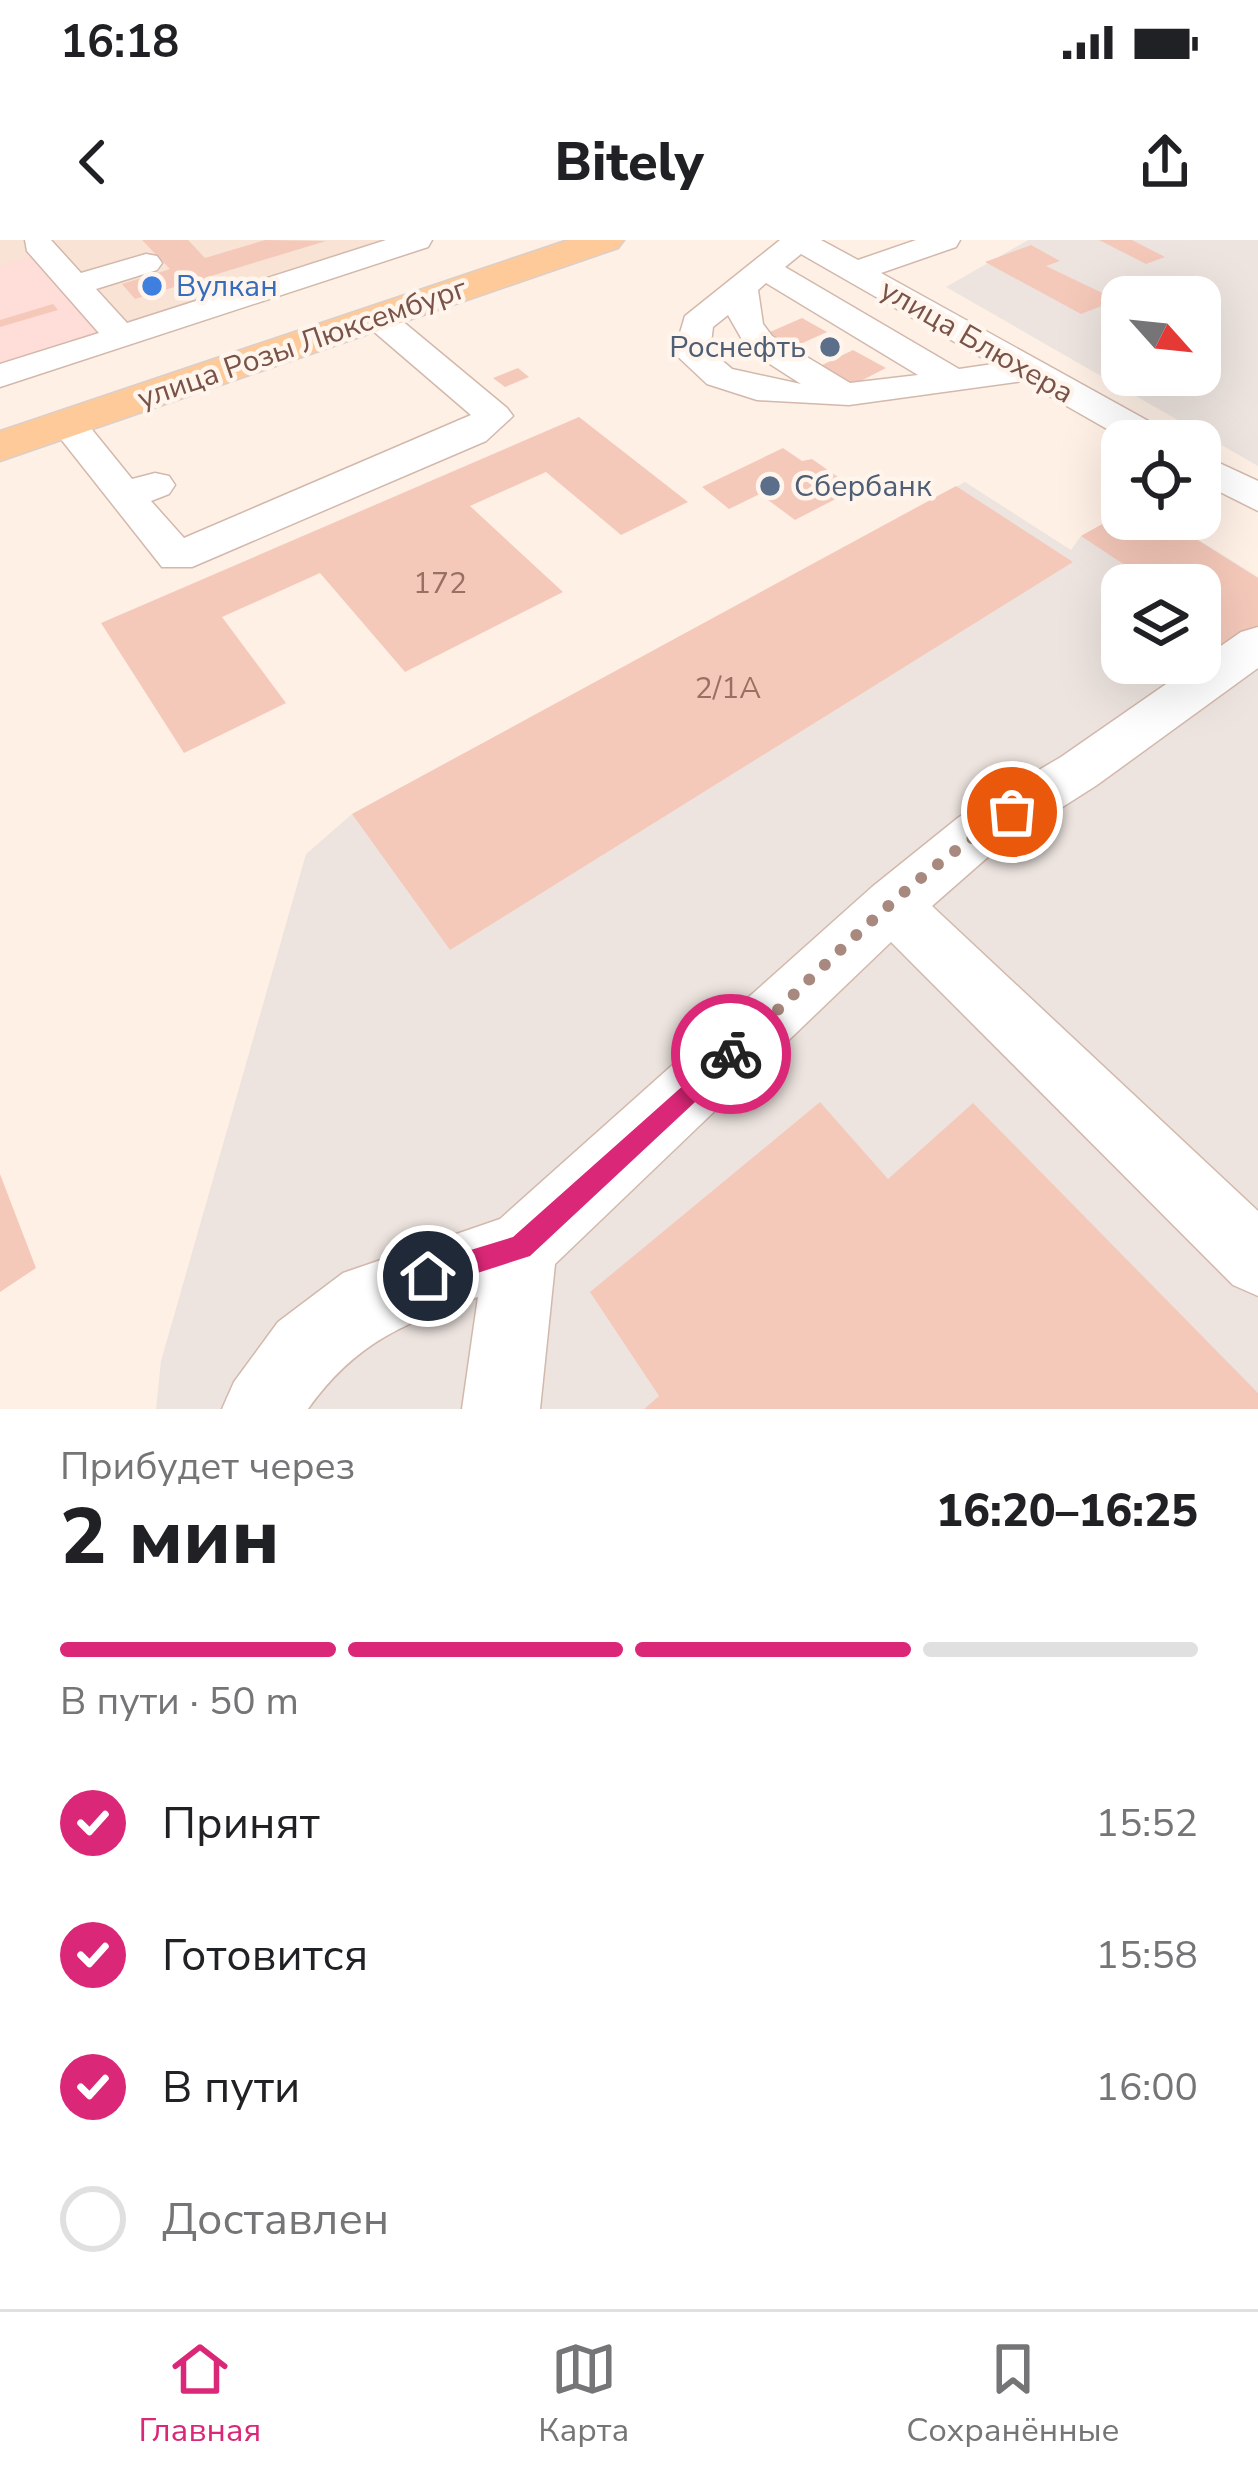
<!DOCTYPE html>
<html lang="ru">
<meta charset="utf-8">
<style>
body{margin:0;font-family:"Nunito Sans",sans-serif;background:#f2f2f2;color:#202124;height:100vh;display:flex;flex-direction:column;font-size:45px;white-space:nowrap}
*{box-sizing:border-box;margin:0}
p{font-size:39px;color:#757577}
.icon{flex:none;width:66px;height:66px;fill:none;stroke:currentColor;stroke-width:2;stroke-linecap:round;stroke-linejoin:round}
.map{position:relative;height:1169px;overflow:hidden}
.sheet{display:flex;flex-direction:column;background:#fff;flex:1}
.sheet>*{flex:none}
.needle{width:78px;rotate:117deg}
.buttons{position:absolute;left:1101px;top:36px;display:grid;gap:24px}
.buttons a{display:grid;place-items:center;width:120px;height:120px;border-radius:24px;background:#fff;box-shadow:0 12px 48px #0002;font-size:60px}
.pin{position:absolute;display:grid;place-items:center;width:102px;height:102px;color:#fff;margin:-51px;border:6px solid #fff;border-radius:50%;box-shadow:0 3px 12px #0007}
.courier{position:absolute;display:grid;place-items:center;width:120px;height:120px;margin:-60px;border:9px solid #db2777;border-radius:50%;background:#fff;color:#222;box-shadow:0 3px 15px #0007}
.overview em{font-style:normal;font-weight:800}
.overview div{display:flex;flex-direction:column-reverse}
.overview{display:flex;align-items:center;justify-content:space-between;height:204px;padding:0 60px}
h1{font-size:78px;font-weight:800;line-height:90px}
.bar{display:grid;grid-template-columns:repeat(4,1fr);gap:18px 12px;align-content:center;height:144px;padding:0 60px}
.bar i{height:15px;border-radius:9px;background:#e0e0e0}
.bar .current{background:#db2777}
.bar p{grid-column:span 4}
ol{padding:0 60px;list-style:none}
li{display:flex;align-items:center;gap:36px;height:132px}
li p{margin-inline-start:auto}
li .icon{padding:12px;border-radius:50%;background:#db2777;color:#fff;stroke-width:4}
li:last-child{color:#757577}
li i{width:66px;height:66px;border:6px solid #e0e0e0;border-radius:50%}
.status{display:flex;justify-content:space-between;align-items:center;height:84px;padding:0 60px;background:#fff;direction:ltr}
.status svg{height:33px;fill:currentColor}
header{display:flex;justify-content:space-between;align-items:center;height:156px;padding:0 60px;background:#fff;font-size:54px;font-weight:800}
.tabs{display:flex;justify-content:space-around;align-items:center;height:168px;border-top:3px solid #e0e0e0;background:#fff;font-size:33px;color:#757577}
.tabs a{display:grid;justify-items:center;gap:6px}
.tabs .current{color:#db2777}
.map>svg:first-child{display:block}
</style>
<div class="status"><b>16:18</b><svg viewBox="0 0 49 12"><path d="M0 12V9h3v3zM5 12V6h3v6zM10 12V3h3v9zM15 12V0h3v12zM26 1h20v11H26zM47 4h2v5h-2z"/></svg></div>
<header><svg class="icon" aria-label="back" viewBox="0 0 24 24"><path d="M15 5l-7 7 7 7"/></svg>Bitely<svg class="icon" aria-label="share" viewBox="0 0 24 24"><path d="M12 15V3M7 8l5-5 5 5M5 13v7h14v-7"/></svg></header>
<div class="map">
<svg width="1258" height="1169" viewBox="0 0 1258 1169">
<rect width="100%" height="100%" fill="#fef0e5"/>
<path fill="#f8e3d5" d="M 0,0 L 421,0 L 0,135 Z"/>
<path fill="#ffddd8" d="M 40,14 L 108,97 L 0,131 L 0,25 Z"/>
<g fill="#ede4df" fill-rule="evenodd">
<path d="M 1028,0 L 1258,0 L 1258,226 L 946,47 ZM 1122,57 L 1200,57 L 1200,135 L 1122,135 Z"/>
<path d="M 965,242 L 1071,310 L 1081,296 L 1122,273 L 1122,279 L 1165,279 L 1258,337 L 1258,1169 L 156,1169 L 161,1121 L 306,614 L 352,574 ZM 1122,345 L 1200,345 L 1200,423 L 1122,423 Z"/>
</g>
<g fill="#f5c9ba">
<path d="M 142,0 L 188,0 L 205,18 L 265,0 L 326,1 L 135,59 L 122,44 L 170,29 Z"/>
<path d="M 1099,0 L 1132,0 L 1165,17 L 1146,24 Z"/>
<path d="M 1031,5 L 1060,21 L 1046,26 L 1117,60 L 1081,74 L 985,22 Z"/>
<path d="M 53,64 L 58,70 L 0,87 L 0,80 Z"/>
<path d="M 802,78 L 827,92 L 787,110 L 763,95 Z"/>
<path d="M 853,110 L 886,128 L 851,146 L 818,127 Z"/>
<path d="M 518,128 L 529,137 L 505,147 L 493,138 Z"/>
<path d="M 579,177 L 688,262 L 621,295 L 546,232 L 470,266 L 563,352 L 405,432 L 320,333 L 222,377 L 286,463 L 184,513 L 101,383 Z"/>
<path d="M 783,208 L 802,221 L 812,219 L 855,249 L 795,280 L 760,254 L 729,269 L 702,247 Z"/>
<path d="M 956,246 L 1073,322 L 450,710 L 352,574 Z"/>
<path d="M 1122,273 L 1122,279 L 1164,279 L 1258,338 L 1258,387 L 1220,412 L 1200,399 L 1200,345 L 1155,345 L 1081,296 Z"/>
<path d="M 820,862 L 888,939 L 973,863 L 1258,1153 L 1258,1169 L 644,1169 L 659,1156 L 590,1052 Z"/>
<path d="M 0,934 L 36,1028 L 0,1052 Z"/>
</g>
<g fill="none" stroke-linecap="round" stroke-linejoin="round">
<g stroke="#d3b8ac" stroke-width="3">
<g id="minor">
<path d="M 25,0 L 51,0 L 81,33 L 146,14 L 157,16 L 162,23 L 157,30 L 96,49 L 127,83 L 386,0 L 432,0 L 428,7 L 0,147 L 0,124 L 99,93 L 27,11 Z"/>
<path d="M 780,0 L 821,0 L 858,20 L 916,0 L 960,0 L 956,7 L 881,33 L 1170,193 L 1175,201 L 1128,201 L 1023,141 L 849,165 L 757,160 L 707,144 L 674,113 L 685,76 ZM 801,14 L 993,124 L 959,129 L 785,27 ZM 766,43 L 918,135 L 850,143 L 772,96 L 763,84 L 758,50 ZM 728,75 L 748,110 L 801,144 L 732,129 L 710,110 L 713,87 Z"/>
<path d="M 377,67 L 389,70 L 507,168 L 513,176 L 486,201 L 192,327 L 162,327 L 49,184 L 68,173 L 81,176 L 132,239 L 155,233 L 169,236 L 175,245 L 169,254 L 151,261 L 184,298 L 471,175 L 365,84 L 360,77 Z"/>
<path d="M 1200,214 L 1258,241 L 1258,271 L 1200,242 Z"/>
<path d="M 1258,387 L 1258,428 L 1097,545 L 997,609 L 932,666 L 1258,971 L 1258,1056 L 1233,1045 L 891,702 L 555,1024 L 540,1169 L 462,1169 L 478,1057 C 403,1084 356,1102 308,1169 L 222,1169 L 234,1142 L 278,1082 L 343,1033 L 500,979 L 872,647 L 959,577 L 1061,517 L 1241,392 Z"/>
</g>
</g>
<g stroke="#d9cfcc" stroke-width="3">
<path id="major" d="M 568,0 L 624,0 L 618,8 L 0,221 L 0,191 Z"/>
</g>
<use href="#minor" fill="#fff" fill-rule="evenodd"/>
<use href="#major" fill="#ffca9a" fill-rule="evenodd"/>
</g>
<path fill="#db2777" d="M 731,803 L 743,814 L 739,821 L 530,1016 L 428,1049 L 418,1045 L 418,1026 L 513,997 Z"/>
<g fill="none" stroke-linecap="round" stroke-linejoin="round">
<path stroke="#a8897f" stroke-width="12" stroke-dasharray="0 21.6" d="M 731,814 C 821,731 908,636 1012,572"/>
</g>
<circle fill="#3f7fe0" stroke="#fff5ec" stroke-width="4.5" cx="152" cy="46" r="12"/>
<g fill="#5c6f8a" stroke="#fff5ec" stroke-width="4.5">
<circle cx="830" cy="107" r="12"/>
<circle cx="770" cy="246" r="12"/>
</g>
<g text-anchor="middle" stroke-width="9" stroke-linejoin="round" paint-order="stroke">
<g font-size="30" fill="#366cbe" stroke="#fff5ec" text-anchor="start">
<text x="176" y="56">Вулкан</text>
</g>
<g font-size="30" fill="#795248" stroke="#fff5ec">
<text transform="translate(977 101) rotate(30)" y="10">улица Блюхера</text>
<text transform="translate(302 103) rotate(-19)" y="10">улица Розы Люксембург</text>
</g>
<g font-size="30" fill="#4e5e75" stroke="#fff5ec" text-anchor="end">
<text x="806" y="117">Роснефть</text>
<text x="794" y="256" text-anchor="start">Сбербанк</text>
</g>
<g font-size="30" fill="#987064">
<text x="440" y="353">172</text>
<text x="728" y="458">2/1А</text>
</g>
</g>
</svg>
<div class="buttons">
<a><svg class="needle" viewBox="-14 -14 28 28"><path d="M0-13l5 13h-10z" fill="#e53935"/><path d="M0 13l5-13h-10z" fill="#757577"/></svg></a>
<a><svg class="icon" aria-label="locate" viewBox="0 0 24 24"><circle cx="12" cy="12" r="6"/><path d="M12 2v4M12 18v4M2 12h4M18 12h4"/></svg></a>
<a><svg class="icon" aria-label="layers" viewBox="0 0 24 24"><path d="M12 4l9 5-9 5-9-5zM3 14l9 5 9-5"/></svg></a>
</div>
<div class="pin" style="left:1012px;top:572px;background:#ea580c"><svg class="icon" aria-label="bag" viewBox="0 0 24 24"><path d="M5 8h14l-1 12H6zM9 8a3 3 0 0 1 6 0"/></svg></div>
<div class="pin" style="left:428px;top:1036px;background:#1f2937"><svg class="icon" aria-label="home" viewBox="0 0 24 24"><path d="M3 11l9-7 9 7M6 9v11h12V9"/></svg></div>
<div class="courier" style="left:731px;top:814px"><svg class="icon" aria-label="bike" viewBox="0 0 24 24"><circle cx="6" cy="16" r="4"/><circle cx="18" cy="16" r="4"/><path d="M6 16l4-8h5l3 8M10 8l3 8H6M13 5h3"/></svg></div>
</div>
<section class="sheet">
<div class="overview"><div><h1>2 мин</h1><p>Прибудет через</p></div><em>16:20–16:25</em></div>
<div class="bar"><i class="current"></i><i class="current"></i><i class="current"></i><i></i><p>В пути · 50 m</p></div>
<ol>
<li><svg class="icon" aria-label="check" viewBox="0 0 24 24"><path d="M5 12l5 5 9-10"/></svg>Принят<p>15:52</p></li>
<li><svg class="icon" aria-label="check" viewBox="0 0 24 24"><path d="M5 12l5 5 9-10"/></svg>Готовится<p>15:58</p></li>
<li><svg class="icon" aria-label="check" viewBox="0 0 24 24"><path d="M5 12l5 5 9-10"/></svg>В пути<p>16:00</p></li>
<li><i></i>Доставлен</li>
</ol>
</section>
<nav class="tabs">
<a class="current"><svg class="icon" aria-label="home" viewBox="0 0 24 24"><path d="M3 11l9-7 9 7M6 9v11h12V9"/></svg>Главная</a>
<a><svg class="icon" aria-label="map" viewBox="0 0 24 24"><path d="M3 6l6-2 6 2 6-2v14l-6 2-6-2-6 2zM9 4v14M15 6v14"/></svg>Карта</a>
<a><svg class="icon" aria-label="saved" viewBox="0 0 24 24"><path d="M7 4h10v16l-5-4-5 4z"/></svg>Сохранённые</a>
</nav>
